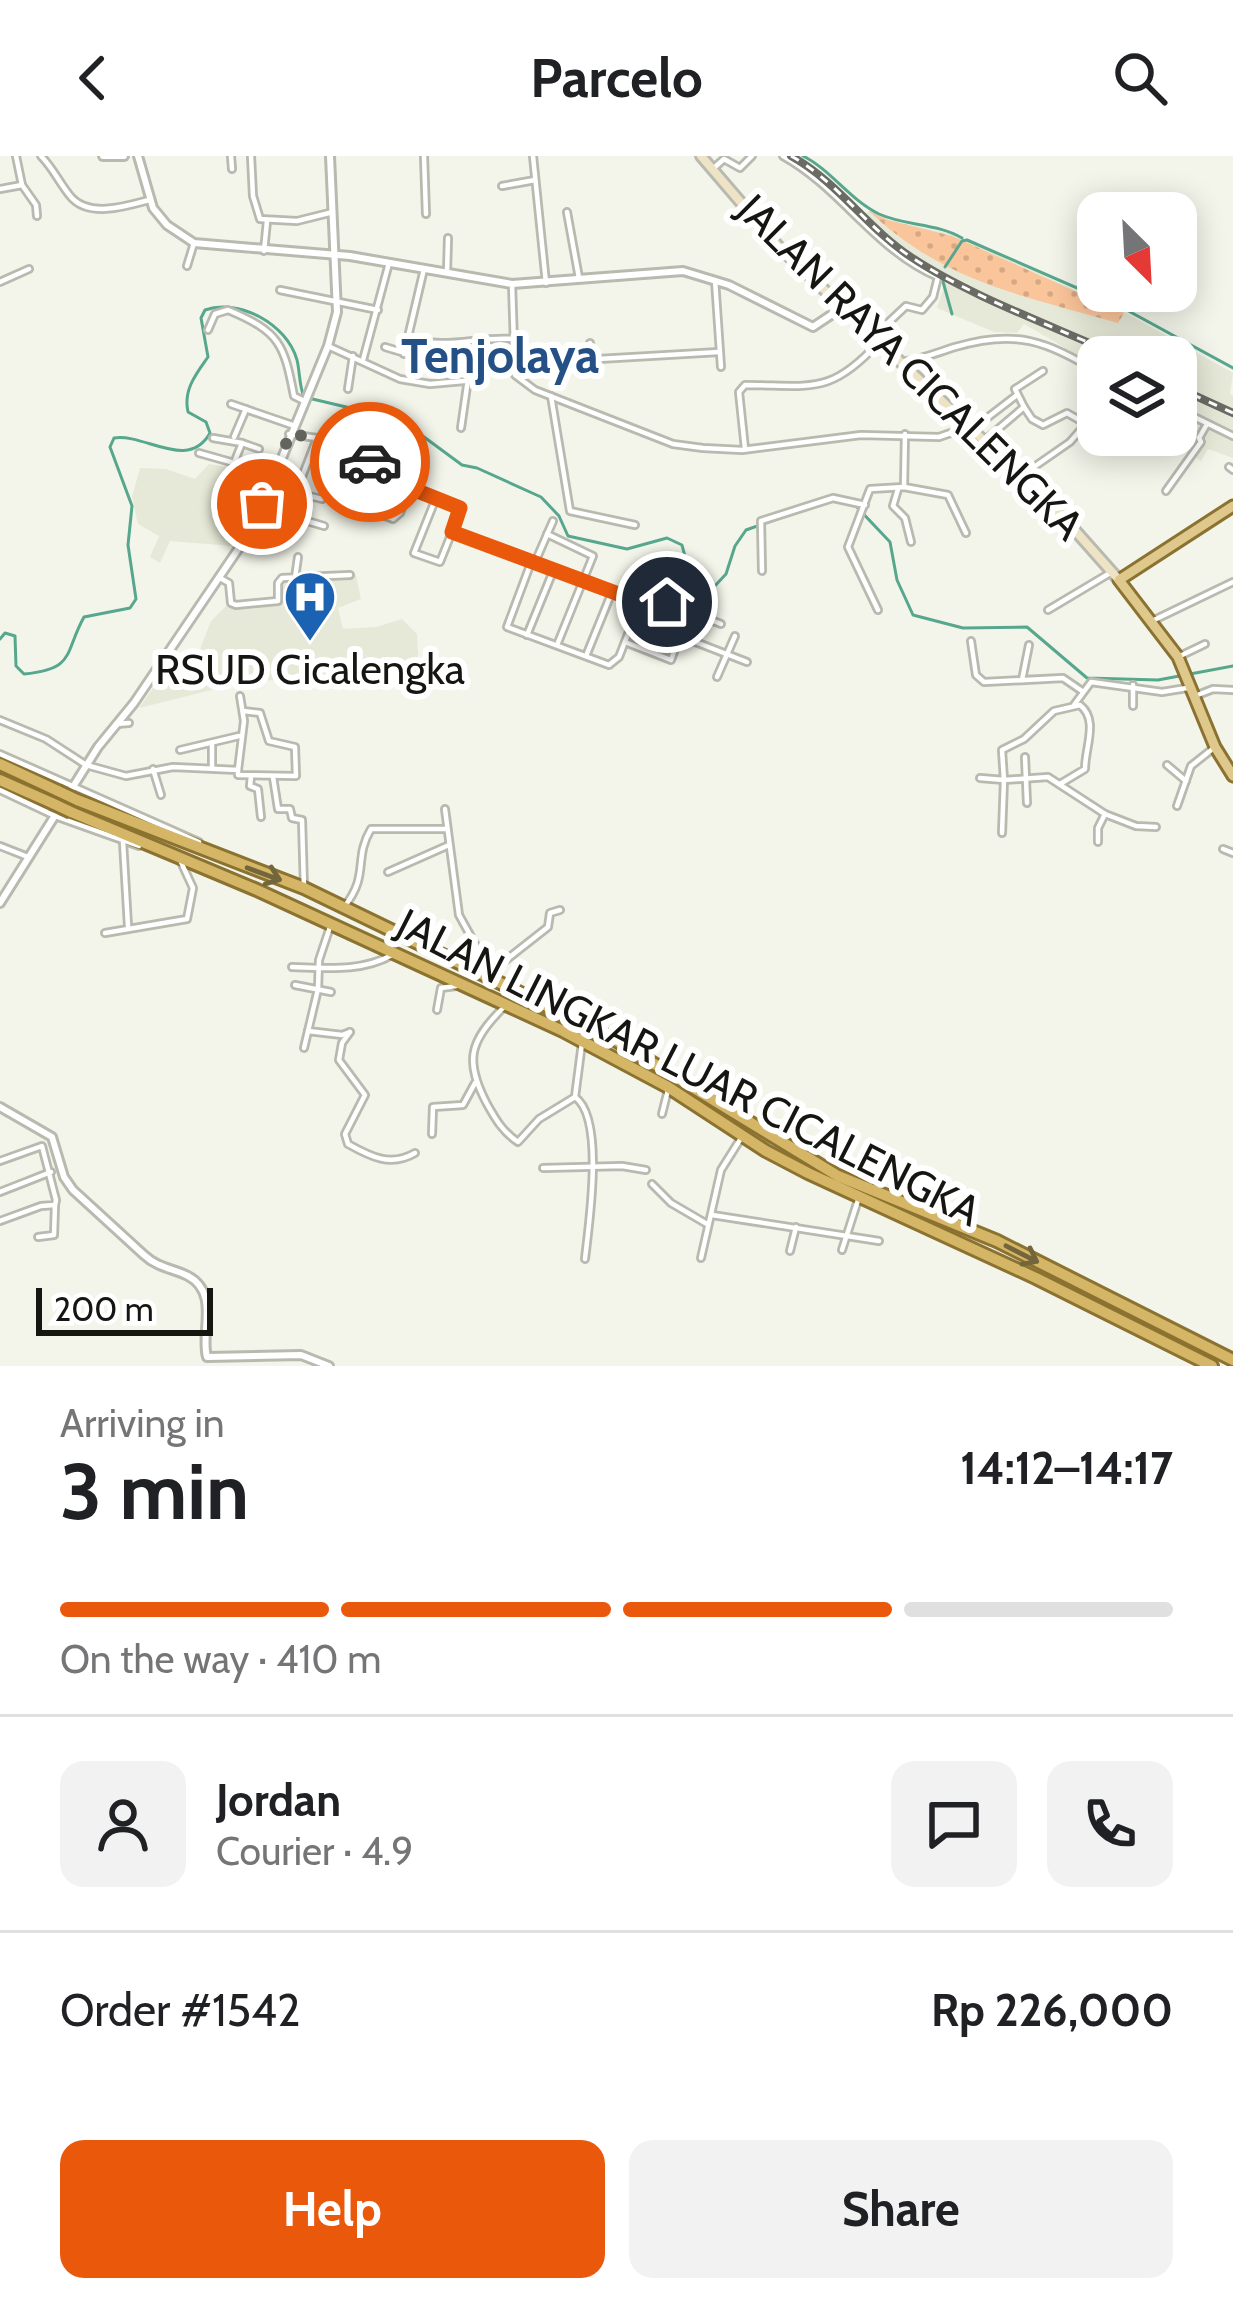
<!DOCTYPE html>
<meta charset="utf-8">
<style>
body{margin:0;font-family:Cabin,sans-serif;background:#f2f2f2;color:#202124;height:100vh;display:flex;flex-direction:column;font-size:45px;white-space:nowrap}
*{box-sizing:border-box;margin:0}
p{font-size:39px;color:#757577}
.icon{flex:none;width:66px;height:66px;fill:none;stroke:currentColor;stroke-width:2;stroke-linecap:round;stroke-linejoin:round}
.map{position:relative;height:1210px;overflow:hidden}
.side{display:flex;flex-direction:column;background:#fff;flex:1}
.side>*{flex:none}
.needle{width:78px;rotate:156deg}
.buttons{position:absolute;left:1077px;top:36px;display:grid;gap:24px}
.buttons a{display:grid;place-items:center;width:120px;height:120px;border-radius:24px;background:#fff;box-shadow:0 6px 30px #0003;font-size:60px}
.scale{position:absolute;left:36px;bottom:30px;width:177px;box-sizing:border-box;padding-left:12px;border:6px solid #151612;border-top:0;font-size:33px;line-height:42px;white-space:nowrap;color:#151612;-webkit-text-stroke:9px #fff;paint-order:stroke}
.pin{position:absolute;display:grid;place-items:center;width:102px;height:102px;color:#fff;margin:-51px;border:6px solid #fff;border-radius:50%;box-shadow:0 3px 12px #0007}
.courier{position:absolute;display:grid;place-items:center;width:120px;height:120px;margin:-60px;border:9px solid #ea580c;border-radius:50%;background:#fff;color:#222;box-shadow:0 3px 15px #0007}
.overview em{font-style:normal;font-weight:800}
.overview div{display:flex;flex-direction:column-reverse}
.overview{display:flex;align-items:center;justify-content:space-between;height:204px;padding:0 60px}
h1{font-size:78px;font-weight:800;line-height:90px}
.bar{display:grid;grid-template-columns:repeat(4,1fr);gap:18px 12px;align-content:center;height:144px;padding:0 60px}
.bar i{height:15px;border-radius:9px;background:#e0e0e0}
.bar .active{background:#ea580c}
.bar p{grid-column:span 4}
.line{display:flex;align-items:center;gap:30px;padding:0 60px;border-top:3px solid #e0e0e0}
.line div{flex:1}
.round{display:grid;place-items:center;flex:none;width:126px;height:126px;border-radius:24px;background:#f2f2f2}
.primary-button{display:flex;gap:24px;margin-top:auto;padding:24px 60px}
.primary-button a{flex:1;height:138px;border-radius:24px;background:#ea580c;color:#fff;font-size:48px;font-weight:800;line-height:138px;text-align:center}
.primary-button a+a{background:#f2f2f2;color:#202124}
header{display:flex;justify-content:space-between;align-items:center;height:156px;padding:0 60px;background:#fff;font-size:54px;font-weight:800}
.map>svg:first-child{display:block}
</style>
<header><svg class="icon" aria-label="back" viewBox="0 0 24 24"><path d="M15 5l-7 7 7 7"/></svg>Parcelo<svg class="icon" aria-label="search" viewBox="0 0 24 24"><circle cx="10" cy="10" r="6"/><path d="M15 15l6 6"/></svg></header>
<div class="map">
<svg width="1233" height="1210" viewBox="0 0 1233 1210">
<defs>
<pattern id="grass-dots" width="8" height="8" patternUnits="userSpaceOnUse" patternTransform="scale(3)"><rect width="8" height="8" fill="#fbc59b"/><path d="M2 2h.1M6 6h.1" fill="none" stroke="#d6a884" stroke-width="1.8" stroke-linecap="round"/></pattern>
</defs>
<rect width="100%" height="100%" fill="#f3f5ea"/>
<g fill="#e6e9d7">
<path d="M 870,54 L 889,64 L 952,78 L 1124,156 L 1233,217 L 1230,238 L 1233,240 L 1233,275 L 1176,249 L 1176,201 L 1098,201 L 1098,211 L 1024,168 L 1017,177 L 994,176 L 937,152 L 946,124 L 888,88 L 860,62 Z"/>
<path d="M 1176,256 L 1233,285 L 1233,302 L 1208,293 L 1201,305 L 1181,293 L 1191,278 L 1177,273 L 1180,266 Z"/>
<path d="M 209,308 L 258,316 L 261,320 L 260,337 L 236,386 L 232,390 L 170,385 L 160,407 L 150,401 L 159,380 L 138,368 L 132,341 L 140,312 L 166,313 L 195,323 Z"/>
<path d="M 356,419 L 361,443 L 338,452 L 343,473 L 376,471 L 402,463 L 417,478 L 419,521 L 248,525 L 139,552 L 173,504 L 200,493 L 211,465 L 227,449 L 280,444 L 281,425 Z"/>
</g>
<path fill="url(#grass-dots)" d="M 869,55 L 888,64 L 952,80 L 1124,157 L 1118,167 C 1022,139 945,127 869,55 Z"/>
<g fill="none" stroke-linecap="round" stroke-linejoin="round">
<g stroke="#57a78e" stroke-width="3">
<path d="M 803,0 C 831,14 849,43 879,58 C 905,70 937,67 962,82"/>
<path d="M 945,111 L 962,85 L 967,84 L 1123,152 L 1233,212"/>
<path d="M 942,122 L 952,158"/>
<path d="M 854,348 L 890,386 L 897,424 L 913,459 L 963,472 L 1027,471 L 1087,522 L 1158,524 L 1233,510"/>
<path d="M 0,483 L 5,477 L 15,480 L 16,510 L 24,518 C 76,513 64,497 84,461 L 130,452 L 136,443 L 128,389 L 132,350 L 110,291 L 114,282 C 145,277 188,316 210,277 L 206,266 L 188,256 C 183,234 196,218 208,201 L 201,162 L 205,154 C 239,142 287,168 297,204 C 300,216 299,229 304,241 L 401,264 L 462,309 L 477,312 L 541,341 L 559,360 L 568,380 L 627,393 L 667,382 L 682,389 C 687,409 690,425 712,433 L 726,418 L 735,390 L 746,374 L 794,357"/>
</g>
<g stroke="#b8bab0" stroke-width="10">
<g id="minor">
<path d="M 16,0 L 22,29 L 36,49 L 37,60"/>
<path d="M 41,0 C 53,12 60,28 71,41 C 89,62 127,50 149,44"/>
<path d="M 231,0 L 232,13"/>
<path d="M 251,0 L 253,40 L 260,63 L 297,65 L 333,56"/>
<path d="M 424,0 L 426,58"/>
<path d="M 533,0 L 546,127"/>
<path d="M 783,0 C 841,32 875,94 938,121 L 933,141 L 922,154 L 906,150 L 874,180"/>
<path d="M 715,11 L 724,3 L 740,12 L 752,0"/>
<path d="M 502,30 L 535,24"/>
<path d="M 0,33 L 22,29"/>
<path d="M 567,56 L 579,122"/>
<path d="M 264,95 L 267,65"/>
<path d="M 187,110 L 194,87"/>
<path d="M 447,116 L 448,82"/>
<path d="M 715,124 L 721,211"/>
<path d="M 0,126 L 29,113"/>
<path d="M 512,128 L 515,219 L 535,234 L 673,288 L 703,292 L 742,294 L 861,279 L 939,281 L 968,271"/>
<path d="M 280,134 L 378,154"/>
<path d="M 208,174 L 215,158 L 228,154 C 280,176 284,188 294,240 L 302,244"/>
<path d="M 408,181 C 445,195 476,180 513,183"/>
<path d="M 590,187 L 593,200 L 598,203 L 719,196"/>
<path d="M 328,190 L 400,223 L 430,228 L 475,224 L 472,207 L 466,204 L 425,203 L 385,191"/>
<path d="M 404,198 L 424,113"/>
<path d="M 363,204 L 389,107"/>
<path d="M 900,206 C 920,204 936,197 955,191 C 1017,173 1045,185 1098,216"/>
<path d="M 348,233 L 353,200"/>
<path d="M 551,240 L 570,355 L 635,369"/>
<path d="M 231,248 L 292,269"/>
<path d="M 1024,251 L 1032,263 L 1043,269 L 1067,257 L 1088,269"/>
<path d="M 1176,252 L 1233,280"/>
<path d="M 461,272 L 468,223"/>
<path d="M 974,272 L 1017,239"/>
<path d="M 289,278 L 317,282 L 343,293 L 376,308 L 390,324 L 460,352 L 452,376 L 640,446"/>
<path d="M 234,281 L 246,253"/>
<path d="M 213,282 L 242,287 L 234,307"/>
<path d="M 317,282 L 298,331 L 301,338 L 322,343 L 343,293"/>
<path d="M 984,285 L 1024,251 L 1015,233 L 1043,215"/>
<path d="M 242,287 L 259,293"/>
<path d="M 745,293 L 739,236 L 745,229 C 811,229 830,240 879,186"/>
<path d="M 199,297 L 273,318"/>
<path d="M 363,303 L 349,346 L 393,363 L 400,357 L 409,332"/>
<path d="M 1229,311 L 1233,314"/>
<path d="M 1021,320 L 1070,286 L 1098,254"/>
<path d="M 271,323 L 281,335 L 287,359 L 324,370"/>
<path d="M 904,331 L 905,278"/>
<path d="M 898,333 L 893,350 L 905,362 L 911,386"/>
<path d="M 1166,335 L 1201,286 L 1199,282 L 1207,268"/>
<path d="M 436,342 L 414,397 L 440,406 L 452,376"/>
<path d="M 229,377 L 243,386 L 270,393"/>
<path d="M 547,378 L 593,400 L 557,489"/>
<path d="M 532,404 L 507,471 L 609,509 L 619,501 L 655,409"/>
<path d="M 536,404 L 553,365"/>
<path d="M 762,415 L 761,365 L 833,342 L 865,349"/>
<path d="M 220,422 L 229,427 L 231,447 L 236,449 L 278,445 L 278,427 L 282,422 L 350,419"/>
<path d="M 295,422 L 298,401"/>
<path d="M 644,437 L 721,468"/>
<path d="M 878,454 L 848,391 L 870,333 L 904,331 L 948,339 L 966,377"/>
<path d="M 1048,454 L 1110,417"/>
<path d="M 1152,465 L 1233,426"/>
<path d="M 527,479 L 554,413"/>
<path d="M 680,480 L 747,506"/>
<path d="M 971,485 L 976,519 L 984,526 L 1063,522 L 1082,535"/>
<path d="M 625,486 L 671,504 L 689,455"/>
<path d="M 586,500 L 612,436"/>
<path d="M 1178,501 L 1205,488"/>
<path d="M 717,521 L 735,480"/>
<path d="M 1022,524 L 1029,489"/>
<path d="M 1133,529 L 1133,550"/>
<path d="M 1195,540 L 1213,533 L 1233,534"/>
<path d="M 1074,549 L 1091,526 L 1162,536 L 1187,532"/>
<path d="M 0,564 L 46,583 L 86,609 L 126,620 L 173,611 L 238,614 L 238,619 L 296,620 L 295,591 L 269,585 L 260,557 L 243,555"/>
<path d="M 116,568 L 129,567"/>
<path d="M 180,594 L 239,580"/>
<path d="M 0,598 L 199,686"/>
<path d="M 1025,601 L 1027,647"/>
<path d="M 1167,609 L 1186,625"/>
<path d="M 212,612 L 212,587"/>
<path d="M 153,613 L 161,639"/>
<path d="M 238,614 L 244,565 L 240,540"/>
<path d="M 251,620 L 250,630 L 258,633 L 261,661"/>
<path d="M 273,621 L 278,653 L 290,653 L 292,662 L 302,664 L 304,732"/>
<path d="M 980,622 L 1004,624 L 1002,594 L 1024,583 L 1054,555 L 1080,549 C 1099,564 1085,591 1085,613 L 1060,628"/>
<path d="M 0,634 L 55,660 L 139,690"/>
<path d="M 1177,650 L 1191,610 L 1215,591"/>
<path d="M 445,653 L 459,759 L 480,797 L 482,814"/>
<path d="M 1002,677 L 1004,624 L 1048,621 L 1105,658 L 1136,670 L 1156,671"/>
<path d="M 123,686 L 128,770"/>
<path d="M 1098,686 L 1098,672 L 1105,658"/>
<path d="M 0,690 L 28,701"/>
<path d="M 1223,693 L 1233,697"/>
<path d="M 388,716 L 449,689"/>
<path d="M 344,751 C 370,719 353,703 371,673 L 447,673"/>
<path d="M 105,777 L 187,763 L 193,732 L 181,706"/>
<path d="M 292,811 C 327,812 361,816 392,799"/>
<path d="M 487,819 L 548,771 L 550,757 L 560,754"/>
<path d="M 295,829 L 331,836"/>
<path d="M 504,851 C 468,886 465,906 487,948 C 496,964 503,976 518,986 L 539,963 L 575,941"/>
<path d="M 437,854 L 441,832 L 456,830"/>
<path d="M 308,875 L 342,879 L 350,876"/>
<path d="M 350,876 L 342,887 L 339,904 L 365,939 L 345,978 L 348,988 C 371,1001 391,1011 415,997"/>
<path d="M 304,892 L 318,833 L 319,804 L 331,768"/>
<path d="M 575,941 C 605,962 589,1067 585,1103"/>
<path d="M 575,941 L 582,887"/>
<path d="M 662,958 L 668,934"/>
<path d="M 432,978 L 433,951 L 463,949 L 475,927"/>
<path d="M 0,1005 L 42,990 L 56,1044 L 55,1049 L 41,1050 L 0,1065"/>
<path d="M 543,1012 L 622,1010 L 646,1014"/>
<path d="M 652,1028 L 671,1047 L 707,1068"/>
<path d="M 0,1036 L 51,1016"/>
<path d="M 712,1059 L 879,1085"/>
<path d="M 38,1081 L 54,1079 L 55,1049"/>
<path d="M 842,1094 L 859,1041"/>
<path d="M 790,1095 L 796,1071"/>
<path d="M 701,1102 L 721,1014 L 743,979"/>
</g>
</g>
<g stroke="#b8bab0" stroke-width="12">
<g id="tertiary">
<path d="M 103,0 L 124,0"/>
<path d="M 138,0 L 153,52 L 167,69 L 194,87 L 350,100 L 512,128 L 683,115 L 729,129 L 813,171 L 843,151"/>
<path d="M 0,747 L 98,591 L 134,547 L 243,386 L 263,348 L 328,190 L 337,156 L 330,0"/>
<path d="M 0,951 L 52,981 L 64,1021 L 73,1034 L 144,1099 C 158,1112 172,1112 188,1120 C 220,1137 200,1176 207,1201 L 301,1199 L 329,1210"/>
</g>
</g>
<g stroke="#b8bab0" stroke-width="14">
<path id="secondary" d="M 701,0 L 779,91 L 1057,354 L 1119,424"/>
</g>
<g stroke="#8b7230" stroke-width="15">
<path id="primary" d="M 1233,350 L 1119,424 L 1178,501 L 1215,591 L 1233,620"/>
</g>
<g stroke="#8b7230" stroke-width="16">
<g id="trunk">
<path d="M 0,608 L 58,635"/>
<path d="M 0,624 L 52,647"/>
<path d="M 77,644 L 304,732 L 486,820 L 615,884 L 838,1020 L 997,1085 L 1233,1204"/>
<path d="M 71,656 L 257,734 L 563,875 L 668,931 L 766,995 L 808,1017 L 1036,1122 L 1212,1210"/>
</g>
</g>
<use href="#minor" stroke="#fff" stroke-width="4.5"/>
<use href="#tertiary" stroke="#fff" stroke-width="6"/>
<use href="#secondary" stroke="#efe3c6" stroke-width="8"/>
<use href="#primary" stroke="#dfc88c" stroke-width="9"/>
<use href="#trunk" stroke="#d4b666" stroke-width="10"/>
<g stroke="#696b64" stroke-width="8">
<g id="rail">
<path d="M 791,0 C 838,26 867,72 911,101 C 969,140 1056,171 1121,201"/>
<path d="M 1176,231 L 1233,257"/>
</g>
</g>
<use href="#rail" stroke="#fff" stroke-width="3" stroke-dasharray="9" stroke-linecap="butt"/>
<g stroke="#8b7230" stroke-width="16" stroke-linecap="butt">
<g id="trunk-bridge">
<path d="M 58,635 L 77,644"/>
<path d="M 52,647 L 71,656"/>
</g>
</g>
<use href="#trunk-bridge" stroke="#d4b666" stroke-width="10"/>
</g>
<defs><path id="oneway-shaft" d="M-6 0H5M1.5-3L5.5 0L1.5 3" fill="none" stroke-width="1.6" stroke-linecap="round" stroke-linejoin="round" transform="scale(3)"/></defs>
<g stroke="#74663c">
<use href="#oneway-shaft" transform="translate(264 718) rotate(20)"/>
<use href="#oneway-shaft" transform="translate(1022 1098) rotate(27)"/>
</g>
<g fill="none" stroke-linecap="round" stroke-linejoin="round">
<path stroke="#63645e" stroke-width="12" stroke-dasharray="0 21.6" d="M 262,348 L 290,278 L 317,282 L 370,306"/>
<path stroke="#ea580c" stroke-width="15" d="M 370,306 L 381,311 L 390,324 L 460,352 L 452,376 L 640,446 L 644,437 L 667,446"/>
</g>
<defs>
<g id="hospital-pin" transform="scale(2.7)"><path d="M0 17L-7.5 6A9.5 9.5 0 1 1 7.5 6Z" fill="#1b62b2" stroke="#fff"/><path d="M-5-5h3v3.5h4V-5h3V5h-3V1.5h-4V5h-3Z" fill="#fff"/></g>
</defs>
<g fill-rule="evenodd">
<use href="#hospital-pin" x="310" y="441"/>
</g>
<g text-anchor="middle" stroke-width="12" stroke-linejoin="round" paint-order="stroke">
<g font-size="42" fill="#151612" stroke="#fff">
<text transform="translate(911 211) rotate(45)" y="15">JALAN RAYA CICALENGKA</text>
<text transform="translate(689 911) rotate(27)" y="15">JALAN LINGKAR LUAR CICALENGKA</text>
</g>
<g font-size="42" fill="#151612" stroke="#fff">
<text x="310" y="528">RSUD Cicalengka</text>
</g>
<g font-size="48" font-weight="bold" fill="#255085" stroke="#fff">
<text x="500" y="217">Tenjolaya</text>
</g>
</g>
</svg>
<div class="buttons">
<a><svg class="needle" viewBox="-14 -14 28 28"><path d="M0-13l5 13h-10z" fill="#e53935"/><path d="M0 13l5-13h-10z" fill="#757577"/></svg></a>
<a><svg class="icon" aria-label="layers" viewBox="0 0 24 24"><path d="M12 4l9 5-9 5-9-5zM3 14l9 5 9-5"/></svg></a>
</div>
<div class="scale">200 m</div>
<div class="pin" style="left:262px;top:348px;background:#ea580c"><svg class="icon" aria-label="bag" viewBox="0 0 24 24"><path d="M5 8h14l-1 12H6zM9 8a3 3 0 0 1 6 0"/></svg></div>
<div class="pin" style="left:667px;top:446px;background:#1f2937"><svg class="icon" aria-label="home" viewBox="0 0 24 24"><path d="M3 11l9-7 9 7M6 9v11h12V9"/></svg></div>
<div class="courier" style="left:370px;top:306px"><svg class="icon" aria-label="car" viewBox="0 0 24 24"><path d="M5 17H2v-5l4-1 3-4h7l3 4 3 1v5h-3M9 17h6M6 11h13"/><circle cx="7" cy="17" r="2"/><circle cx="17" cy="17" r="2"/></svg></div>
</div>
<section class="side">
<div class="overview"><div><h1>3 min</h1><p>Arriving in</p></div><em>14:12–14:17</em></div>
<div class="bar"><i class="active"></i><i class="active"></i><i class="active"></i><i></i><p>On the way · 410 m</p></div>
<div class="line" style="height:216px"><a class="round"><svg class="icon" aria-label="person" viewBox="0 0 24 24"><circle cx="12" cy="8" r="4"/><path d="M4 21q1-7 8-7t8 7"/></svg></a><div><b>Jordan</b><p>Courier · 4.9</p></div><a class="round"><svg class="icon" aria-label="chat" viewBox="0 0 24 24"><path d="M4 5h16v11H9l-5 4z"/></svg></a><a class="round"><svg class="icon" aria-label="phone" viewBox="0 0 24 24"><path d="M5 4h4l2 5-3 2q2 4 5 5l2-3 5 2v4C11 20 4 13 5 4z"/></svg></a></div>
<div class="line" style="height:156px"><div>Order #1542</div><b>Rp 226,000</b></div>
<div class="primary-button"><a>Help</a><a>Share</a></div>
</section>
